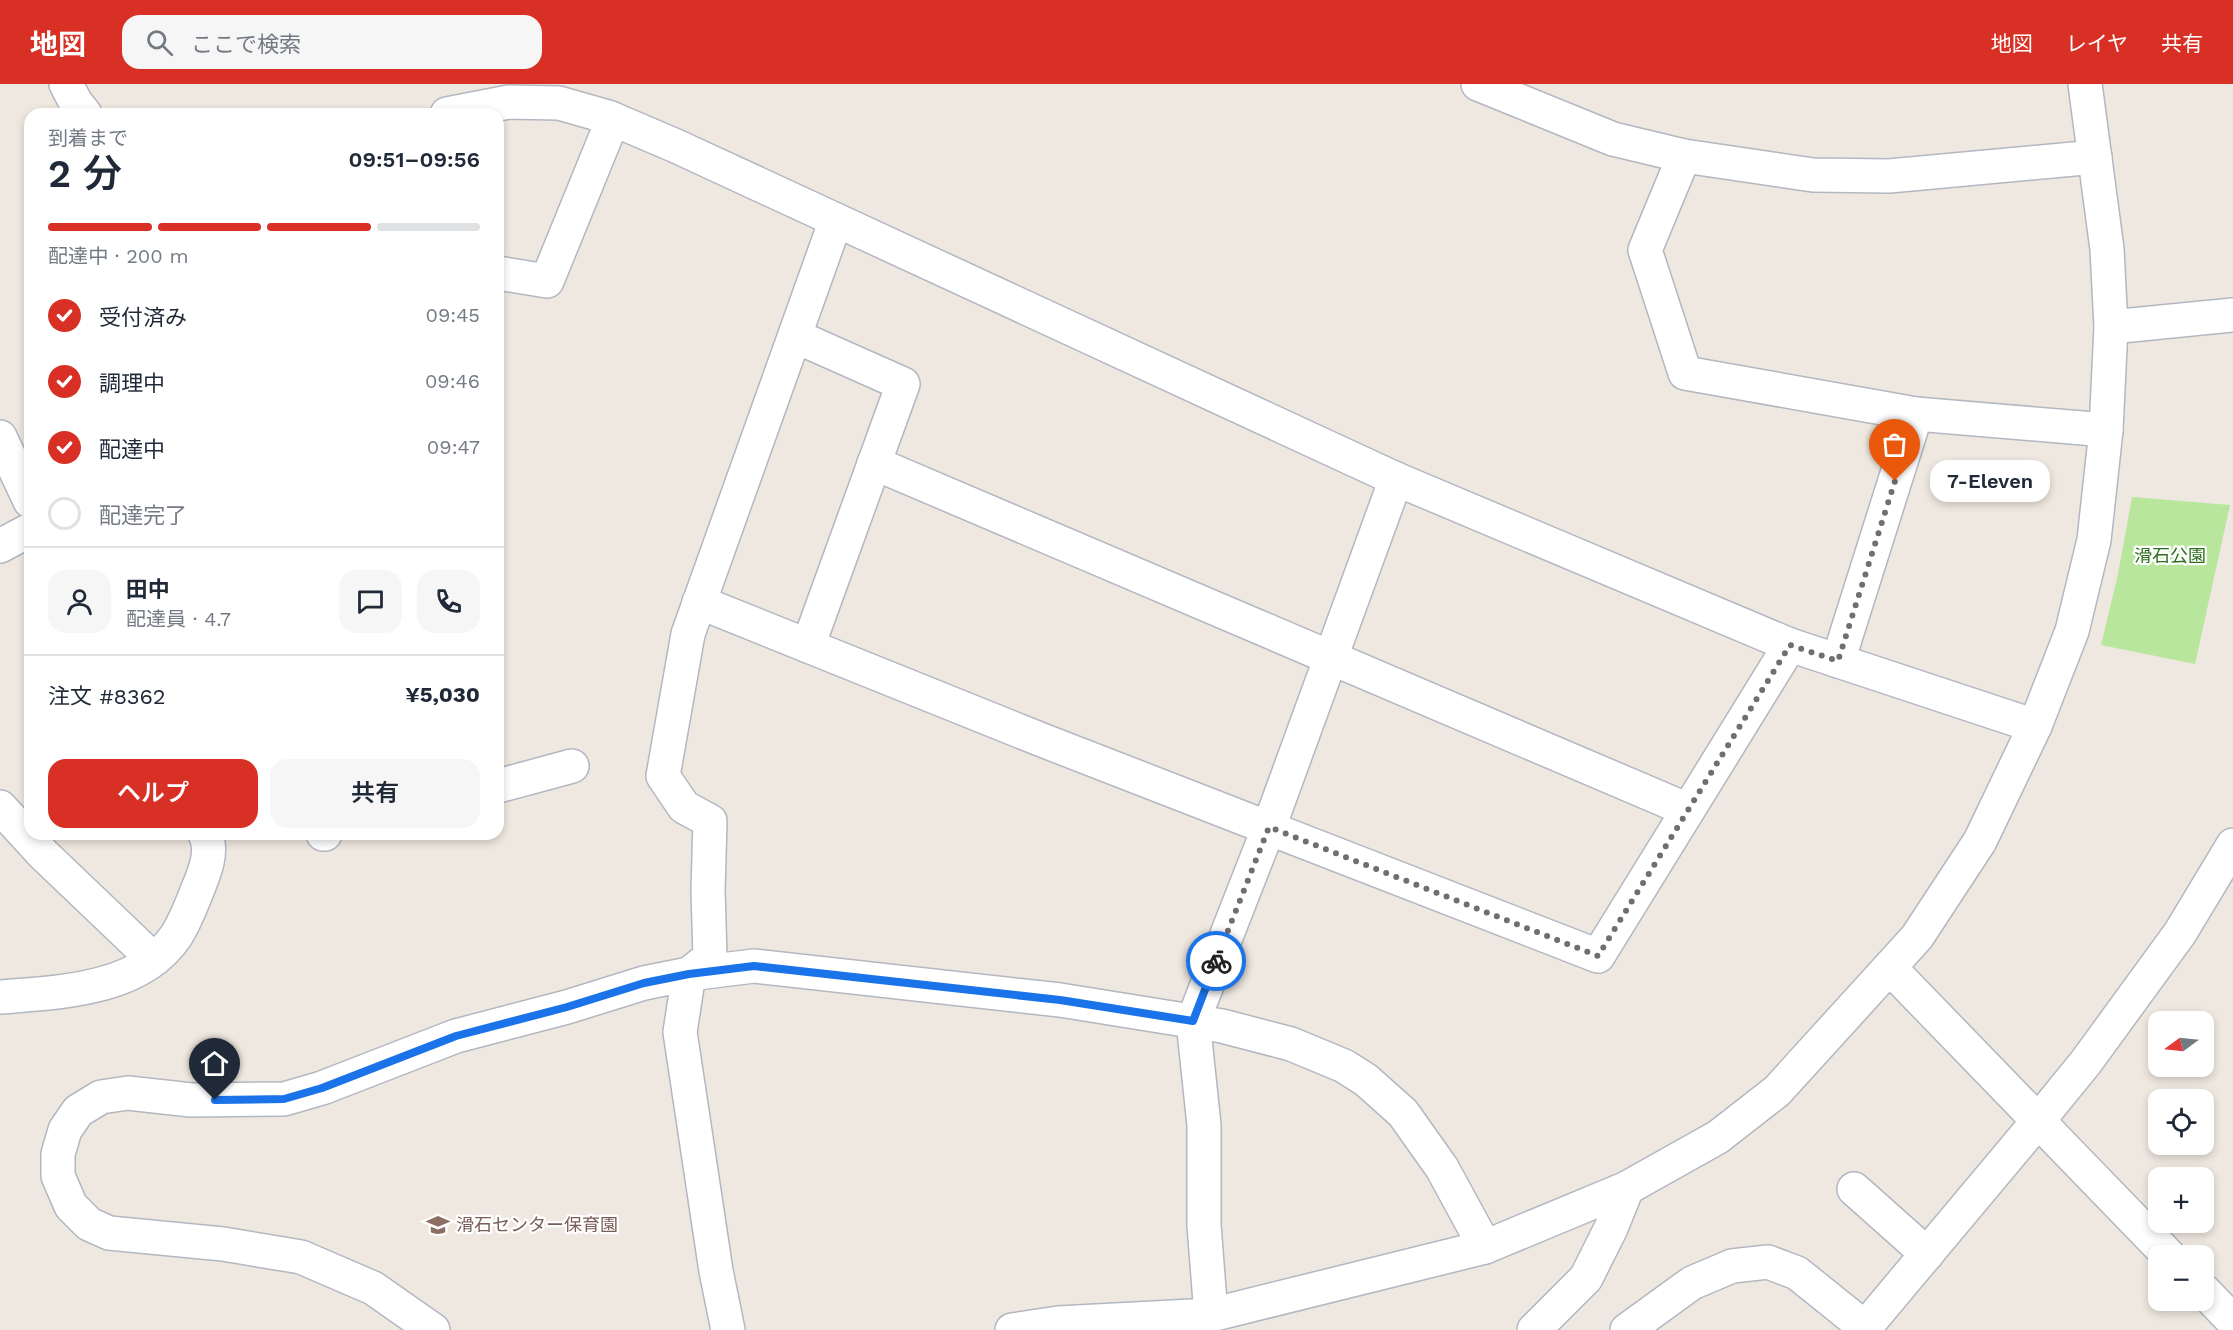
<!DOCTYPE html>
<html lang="ja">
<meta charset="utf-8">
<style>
body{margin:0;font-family:"Work Sans","Noto Sans JP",sans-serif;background:#f6f6f7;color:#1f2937;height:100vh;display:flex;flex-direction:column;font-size:22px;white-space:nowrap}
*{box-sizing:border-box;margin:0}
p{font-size:20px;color:#747a83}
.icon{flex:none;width:33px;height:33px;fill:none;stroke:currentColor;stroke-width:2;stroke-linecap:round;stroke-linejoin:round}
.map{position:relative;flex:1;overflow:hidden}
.side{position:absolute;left:24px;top:24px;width:480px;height:732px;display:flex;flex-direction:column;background:#fff;border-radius:18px;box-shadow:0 3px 9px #0003}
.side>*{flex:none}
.needle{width:39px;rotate:255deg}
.fabs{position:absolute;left:2148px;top:927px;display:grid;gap:12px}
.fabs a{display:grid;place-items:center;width:66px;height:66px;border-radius:12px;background:#fff;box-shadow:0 3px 9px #0003;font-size:30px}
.pin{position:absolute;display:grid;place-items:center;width:51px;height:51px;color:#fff;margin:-62px -26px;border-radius:50% 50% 50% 0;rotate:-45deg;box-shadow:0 0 6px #0007}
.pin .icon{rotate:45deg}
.courier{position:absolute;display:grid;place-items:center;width:60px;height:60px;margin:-30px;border:4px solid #1a73e8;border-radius:50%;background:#fff;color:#222;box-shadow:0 2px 8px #0007}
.bubble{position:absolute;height:42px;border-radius:18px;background:#fff;box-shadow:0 3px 9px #0003;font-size:20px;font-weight:600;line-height:42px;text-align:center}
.headline em{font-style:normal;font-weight:600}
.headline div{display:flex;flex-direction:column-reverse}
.headline{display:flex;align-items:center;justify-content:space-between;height:102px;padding:0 24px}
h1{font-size:39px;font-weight:600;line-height:45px}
.bar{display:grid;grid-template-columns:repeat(4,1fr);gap:9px 6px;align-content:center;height:72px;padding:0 24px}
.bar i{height:8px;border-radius:4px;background:#e0e1e3}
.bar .selected{background:#d93025}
.bar p{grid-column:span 4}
.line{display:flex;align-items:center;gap:15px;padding:0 24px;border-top:2px solid #e0e1e3}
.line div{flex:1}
.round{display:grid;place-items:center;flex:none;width:63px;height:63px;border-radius:18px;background:#f6f6f7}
ol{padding:0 24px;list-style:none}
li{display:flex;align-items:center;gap:18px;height:66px}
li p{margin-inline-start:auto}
li .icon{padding:6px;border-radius:50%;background:#d93025;color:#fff;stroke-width:4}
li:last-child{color:#747a83}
li i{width:33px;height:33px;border:3px solid #e0e1e3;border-radius:50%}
.primary-button{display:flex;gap:12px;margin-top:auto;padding:12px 24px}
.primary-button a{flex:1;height:69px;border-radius:18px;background:#d93025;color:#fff;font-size:24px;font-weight:600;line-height:69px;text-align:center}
.primary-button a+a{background:#f6f6f7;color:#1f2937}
header{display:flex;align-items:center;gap:36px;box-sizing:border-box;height:84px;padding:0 30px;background:#d93025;color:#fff}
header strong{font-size:28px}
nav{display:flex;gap:33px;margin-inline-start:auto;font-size:21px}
.search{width:420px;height:54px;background:#f6f6f7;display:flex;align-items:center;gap:15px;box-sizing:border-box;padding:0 21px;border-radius:18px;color:#747a83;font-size:22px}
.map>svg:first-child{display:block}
</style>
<header>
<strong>地図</strong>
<div class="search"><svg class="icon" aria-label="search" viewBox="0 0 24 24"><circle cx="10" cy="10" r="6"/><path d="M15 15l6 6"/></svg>ここで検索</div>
<nav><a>地図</a><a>レイヤ</a><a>共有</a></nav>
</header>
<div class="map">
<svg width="2233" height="1246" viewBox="0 0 2233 1246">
<rect width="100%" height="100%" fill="#efe8e0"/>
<path fill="#b7e69c" d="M 2132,413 L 2230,421 L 2195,580 L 2101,561 L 2118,490 Z"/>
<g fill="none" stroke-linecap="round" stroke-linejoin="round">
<g stroke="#b3b7c1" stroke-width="36">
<g id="minor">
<path d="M 1684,72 L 1645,166 L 1685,289 L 1916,330 L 2106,346"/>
<path d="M 498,189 L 547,197 L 613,35"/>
<path d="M 2111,243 L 2233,231"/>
<path d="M 795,252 L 903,300 L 808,562"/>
<path d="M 0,353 L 30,417"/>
<path d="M 874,379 L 1688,726"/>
<path d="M 0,462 L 30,446"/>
<path d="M 699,518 L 1042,656 L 1598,872 L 1790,561"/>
<path d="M 1838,577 L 1916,330"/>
<path d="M 498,702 L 572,682"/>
<path d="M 0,723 L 43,770 L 153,875"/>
<path d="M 323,750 L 325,750"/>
<path d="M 1890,884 L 2169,1172"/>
<path d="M 0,913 C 58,908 139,907 176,852 C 185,838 191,822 197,807 C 204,790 214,767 205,750"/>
<path d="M 1854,1105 L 1927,1170"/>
<path d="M 2204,1207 L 2233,1237"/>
<path d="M 1211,1231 L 1204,1141 L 1204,1041 L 1193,937 L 1269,743 L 1396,395"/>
<path d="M 433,1246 L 373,1204 L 301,1173 L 223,1160 L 109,1149 L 89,1140 L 71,1122 L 58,1092 L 58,1070 L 65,1046 L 78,1027 L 101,1013 L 128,1009 L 191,1016 L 284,1015 L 322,1004 L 456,952 L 567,923 L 644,899 L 689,890 L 754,882 L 1060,916 L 1222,942 L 1291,960 L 1344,982 L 1366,996 L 1403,1029 L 1442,1084 L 1485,1163"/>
<path d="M 728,1246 L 716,1187 L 680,948 L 689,890 L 710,873 L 708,807 L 710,737 L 684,723 L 663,692 L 688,550 L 836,136"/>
<path d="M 1534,1246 L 1586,1194 L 1611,1144 L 1627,1104"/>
<path d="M 1627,1246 L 1692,1199 L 1732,1182 L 1768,1178 L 1797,1189 L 1868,1246"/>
<path d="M 1863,1246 L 2038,1037 L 2086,978 L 2180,849 L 2233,761"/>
</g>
</g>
<g stroke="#b3b7c1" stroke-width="36">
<g id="tertiary">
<path d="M 66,0 L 76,19 L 85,30"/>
<path d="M 1478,0 L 1613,55 L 1684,72 L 1813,91 L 1889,92 L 2095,73"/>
<path d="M 447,30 L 509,18 L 559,19 L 608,33 L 676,62 L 1396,395 L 1790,561 L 2035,642"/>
<path d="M 1012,1246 L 1058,1239 L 1211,1231 L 1485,1163 L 1627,1104 L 1718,1053 L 1777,1007 L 1917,853 L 1980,757 L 2035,642 L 2072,547 L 2094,456 L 2106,346 L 2111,243 L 2107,165 L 2085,0"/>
</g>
</g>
<use href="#minor" stroke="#fff" stroke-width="33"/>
<use href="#tertiary" stroke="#fff" stroke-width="33"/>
</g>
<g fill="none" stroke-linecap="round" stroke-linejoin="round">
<path stroke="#716e6c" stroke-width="6" stroke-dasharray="0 10.8" d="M 1216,877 L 1269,743 L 1598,872 L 1790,561 L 1838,577 L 1895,397"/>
<path stroke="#1a73e8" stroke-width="8" d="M 215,1016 L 284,1015 L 322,1004 L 456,952 L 567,923 L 644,899 L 689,890 L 754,882 L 1060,916 L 1193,937 L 1216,877"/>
</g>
<defs>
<g id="school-bare" transform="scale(1.8)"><path d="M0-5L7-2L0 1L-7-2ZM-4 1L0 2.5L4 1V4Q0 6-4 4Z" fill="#8d6e63" stroke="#fff" stroke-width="2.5" paint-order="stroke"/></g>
</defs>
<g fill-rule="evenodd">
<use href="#school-bare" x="438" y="1141"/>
</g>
<g text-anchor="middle" stroke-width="4.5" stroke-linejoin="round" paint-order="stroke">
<g font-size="18" fill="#2d6e1a" stroke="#fff">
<text x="2170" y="478">滑石公園</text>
</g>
<g font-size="18" fill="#785e54" stroke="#fff" text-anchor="start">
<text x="456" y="1147">滑石センター保育園</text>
</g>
</g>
</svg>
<div class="fabs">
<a><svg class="needle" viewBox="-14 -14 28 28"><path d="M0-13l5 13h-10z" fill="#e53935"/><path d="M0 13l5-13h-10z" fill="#747a83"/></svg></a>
<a><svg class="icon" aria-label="locate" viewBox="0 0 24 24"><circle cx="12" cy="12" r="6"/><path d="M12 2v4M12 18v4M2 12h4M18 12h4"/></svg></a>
<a>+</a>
<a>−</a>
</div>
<div class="pin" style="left:1895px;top:397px;background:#ea580c"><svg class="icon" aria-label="bag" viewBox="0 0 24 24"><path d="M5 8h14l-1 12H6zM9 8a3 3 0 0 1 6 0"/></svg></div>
<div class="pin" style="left:215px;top:1016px;background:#1f2937"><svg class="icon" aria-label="home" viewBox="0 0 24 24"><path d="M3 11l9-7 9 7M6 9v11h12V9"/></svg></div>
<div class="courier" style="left:1216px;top:877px"><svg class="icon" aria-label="bike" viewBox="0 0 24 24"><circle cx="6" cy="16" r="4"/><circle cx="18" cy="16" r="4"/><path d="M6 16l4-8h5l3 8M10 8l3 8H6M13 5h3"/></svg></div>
<div class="bubble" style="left:1930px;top:376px;width:120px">7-Eleven</div>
<section class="side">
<div class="headline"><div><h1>2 分</h1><p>到着まで</p></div><em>09:51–09:56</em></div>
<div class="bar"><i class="selected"></i><i class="selected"></i><i class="selected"></i><i></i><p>配達中 · 200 m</p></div>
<ol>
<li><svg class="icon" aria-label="check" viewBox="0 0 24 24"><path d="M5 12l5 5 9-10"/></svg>受付済み<p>09:45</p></li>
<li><svg class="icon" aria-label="check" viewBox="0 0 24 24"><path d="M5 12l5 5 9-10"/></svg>調理中<p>09:46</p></li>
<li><svg class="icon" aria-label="check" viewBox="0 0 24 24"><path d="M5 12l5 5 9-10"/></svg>配達中<p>09:47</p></li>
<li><i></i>配達完了</li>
</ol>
<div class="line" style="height:108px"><a class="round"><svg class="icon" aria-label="person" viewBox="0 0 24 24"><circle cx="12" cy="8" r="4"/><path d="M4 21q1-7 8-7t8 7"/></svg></a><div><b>田中</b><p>配達員 · 4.7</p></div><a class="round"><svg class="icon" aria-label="chat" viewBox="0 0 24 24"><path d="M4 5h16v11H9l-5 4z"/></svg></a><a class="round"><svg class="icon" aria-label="phone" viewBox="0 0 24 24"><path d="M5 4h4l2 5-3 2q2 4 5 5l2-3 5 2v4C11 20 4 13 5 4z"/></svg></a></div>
<div class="line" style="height:78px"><div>注文 #8362</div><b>¥5,030</b></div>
<div class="primary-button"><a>ヘルプ</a><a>共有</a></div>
</section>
</div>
